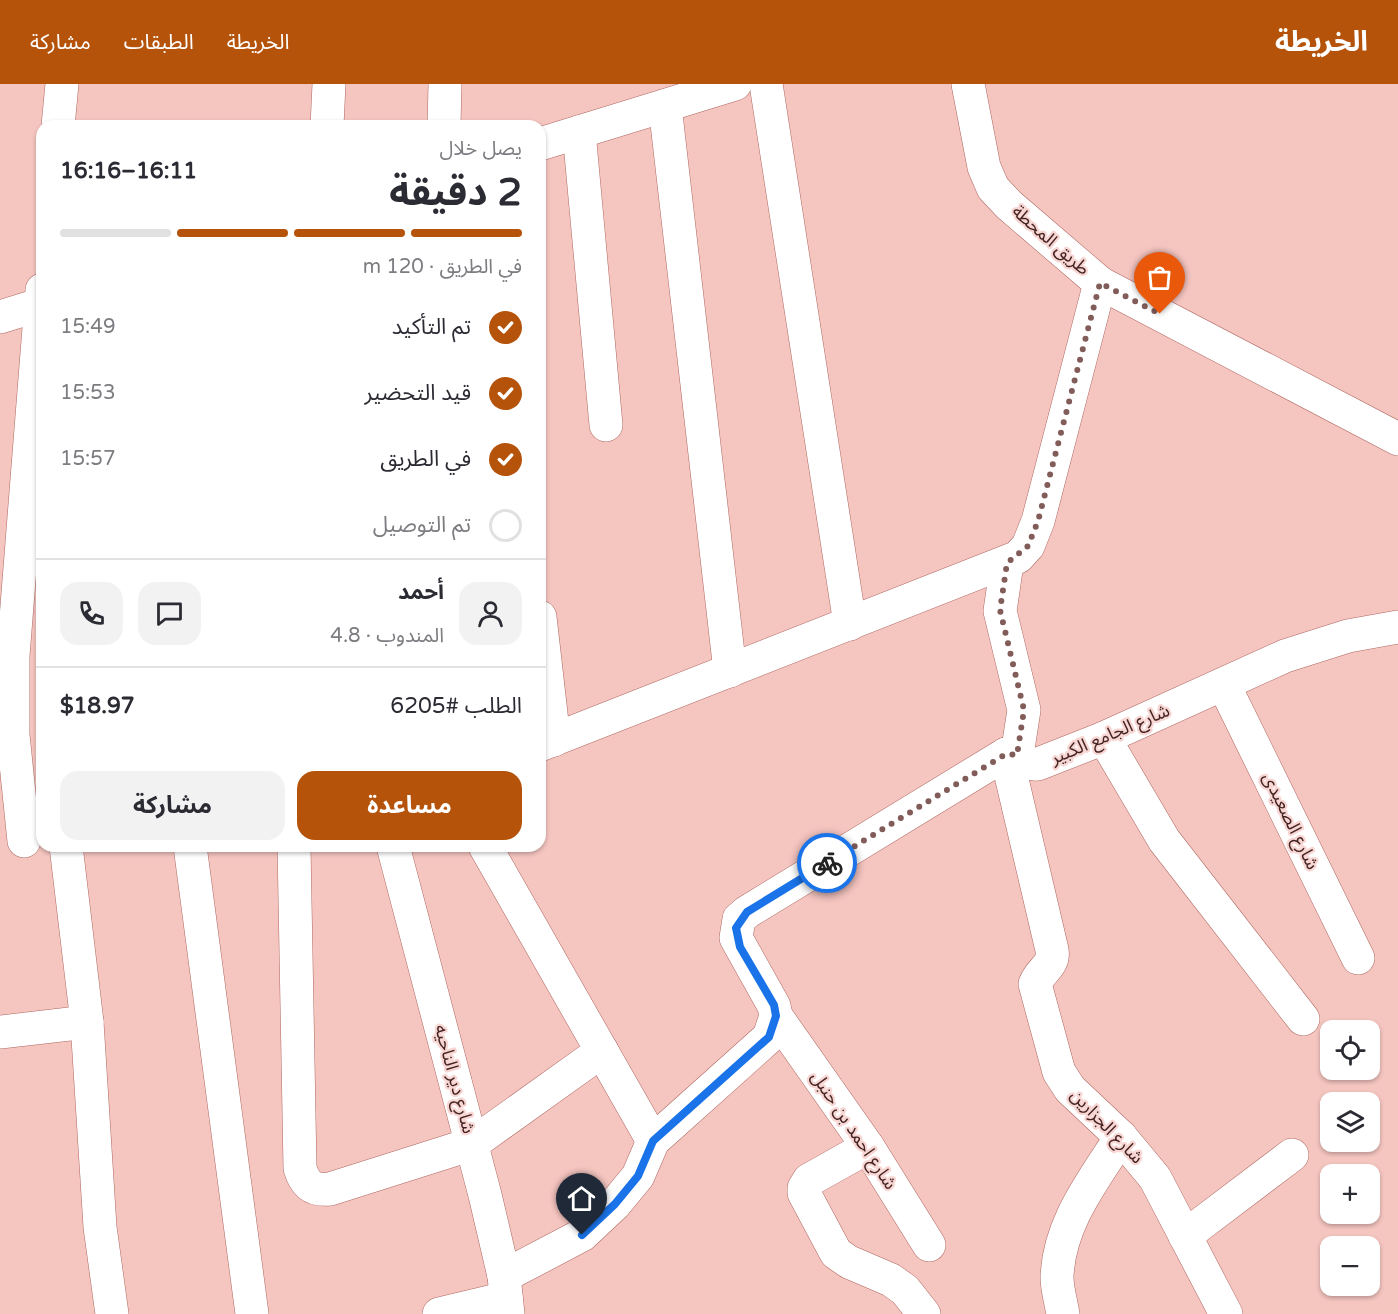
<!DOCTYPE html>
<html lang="ar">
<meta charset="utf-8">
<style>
body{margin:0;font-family:"Varela Round","Noto Sans Arabic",sans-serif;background:#f2f2f3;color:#2b2b33;direction:rtl;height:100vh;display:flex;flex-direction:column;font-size:22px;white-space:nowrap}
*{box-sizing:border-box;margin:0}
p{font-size:20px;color:#7c7c81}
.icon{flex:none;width:33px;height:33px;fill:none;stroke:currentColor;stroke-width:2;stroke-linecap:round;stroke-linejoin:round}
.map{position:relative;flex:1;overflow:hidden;direction:ltr}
.drawer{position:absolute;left:36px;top:36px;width:510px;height:732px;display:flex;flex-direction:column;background:#fff;border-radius:18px;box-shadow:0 2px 4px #0004;direction:rtl}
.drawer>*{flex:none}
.tools{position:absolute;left:1320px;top:936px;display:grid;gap:12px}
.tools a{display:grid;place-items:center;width:60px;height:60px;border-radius:12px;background:#fff;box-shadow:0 2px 4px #0004;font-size:30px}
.pin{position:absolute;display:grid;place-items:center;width:51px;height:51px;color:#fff;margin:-62px -26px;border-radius:50% 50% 50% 0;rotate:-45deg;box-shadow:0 0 6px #0007}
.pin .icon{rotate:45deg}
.courier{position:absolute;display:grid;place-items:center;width:60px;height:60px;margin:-30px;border:4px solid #1a73e8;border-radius:50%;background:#fff;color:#222;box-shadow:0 2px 8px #0007}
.summary em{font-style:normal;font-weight:700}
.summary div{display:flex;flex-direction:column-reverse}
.summary{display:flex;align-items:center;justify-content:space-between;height:102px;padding:0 24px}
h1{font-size:39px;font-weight:700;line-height:45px}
.bar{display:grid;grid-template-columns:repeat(4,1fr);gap:9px 6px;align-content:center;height:72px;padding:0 24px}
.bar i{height:8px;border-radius:4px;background:#e1e1e2}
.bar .current{background:#b45309}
.bar p{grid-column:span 4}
.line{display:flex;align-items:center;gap:15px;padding:0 24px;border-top:2px solid #e1e1e2}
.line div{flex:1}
.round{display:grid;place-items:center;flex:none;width:63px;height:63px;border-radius:18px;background:#f2f2f3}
ol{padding:0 24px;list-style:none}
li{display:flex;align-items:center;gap:18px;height:66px}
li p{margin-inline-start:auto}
li .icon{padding:6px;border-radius:50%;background:#b45309;color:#fff;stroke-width:4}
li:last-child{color:#7c7c81}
li i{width:33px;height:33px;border:3px solid #e1e1e2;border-radius:50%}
.cta{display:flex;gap:12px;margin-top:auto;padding:12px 24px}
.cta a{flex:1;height:69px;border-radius:18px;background:#b45309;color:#fff;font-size:24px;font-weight:700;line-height:69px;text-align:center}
.cta a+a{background:#f2f2f3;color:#2b2b33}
header{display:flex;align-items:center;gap:36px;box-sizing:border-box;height:84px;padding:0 30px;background:#b45309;color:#fff}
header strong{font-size:28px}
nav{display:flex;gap:33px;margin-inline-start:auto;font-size:21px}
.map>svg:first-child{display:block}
</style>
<header>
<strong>الخريطة</strong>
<nav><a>الخريطة</a><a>الطبقات</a><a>مشاركة</a></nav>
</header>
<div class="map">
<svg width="1398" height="1230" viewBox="0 0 1398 1230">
<rect width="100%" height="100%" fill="#f5c5c0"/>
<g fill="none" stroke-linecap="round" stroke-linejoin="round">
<g stroke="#af6761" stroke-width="34">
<g id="minor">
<path d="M 766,0 L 850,540"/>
<path d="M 968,0 L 984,83 L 993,104 L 1009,121 L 1100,199 L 1398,355"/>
<path d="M 665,22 L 730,587"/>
<path d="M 58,42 L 62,0"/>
<path d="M 327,42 L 329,0"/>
<path d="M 444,42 L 445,0"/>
<path d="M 579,48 L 606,341"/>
<path d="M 540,60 L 735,0"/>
<path d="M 0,233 L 42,220"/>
<path d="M 1007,479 L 1000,527 L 1024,626 L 1017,671"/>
<path d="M 540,533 L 554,656"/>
<path d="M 1224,601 L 1358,874"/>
<path d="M 1104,654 L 1164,756 L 1303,935"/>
<path d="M 540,661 L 1018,473 L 1028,462 L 1038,437 L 1100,199"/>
<path d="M 1006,670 L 1052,866 C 1055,882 1040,886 1035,900 L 1059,988 L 1070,1005 L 1121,1053 L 1155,1094 L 1226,1230"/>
<path d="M 24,757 L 13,651 L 13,572 L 42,206"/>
<path d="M 66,762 L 87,938 L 100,1143 L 112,1230"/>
<path d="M 190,762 L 252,1230"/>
<path d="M 294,762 L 300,1084 C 305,1101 313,1107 330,1105 L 472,1060 L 602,967"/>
<path d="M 393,762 L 485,1111 L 504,1192 L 508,1230"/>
<path d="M 485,762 L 653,1057"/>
<path d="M 776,932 L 868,1063 L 929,1161"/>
<path d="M 0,948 L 87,938"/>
<path d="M 868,1063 L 809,1096 L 804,1104 L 804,1109 L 836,1169 L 849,1178 L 891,1196 L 905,1206 L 924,1230"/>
<path d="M 1185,1152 L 1292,1071"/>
<path d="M 504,1192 L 582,1151 L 615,1120 L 638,1092 L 653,1057 L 769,953 L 776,932 L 774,922 L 736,854 L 739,835 L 747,828 L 1006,670 C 1020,669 1025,682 1038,680 L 1104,654 L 1285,572 L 1348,552 L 1398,543"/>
<path d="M 439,1230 L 506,1214"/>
<path d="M 1063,1230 C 1061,1218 1057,1205 1057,1193 C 1059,1139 1093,1097 1121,1053"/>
</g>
</g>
<use href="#minor" stroke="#fff" stroke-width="33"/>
</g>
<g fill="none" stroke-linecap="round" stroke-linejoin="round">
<path stroke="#815c59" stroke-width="6" stroke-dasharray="0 10.8" d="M 827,779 L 1006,670 L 1017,671 L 1024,626 L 1000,526 L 1007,479 L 1028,462 L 1038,437 L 1100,199 L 1160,230"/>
<path stroke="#1a73e8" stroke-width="8" d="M 582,1151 L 615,1120 L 638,1092 L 653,1057 L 769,953 L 776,932 L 774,921 L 740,863 L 736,844 L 747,828 L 827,779"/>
</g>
<g text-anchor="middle" stroke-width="4.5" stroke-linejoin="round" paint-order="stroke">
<g font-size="18" fill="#432422" stroke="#f7d6d3">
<text transform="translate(1051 156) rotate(41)" y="6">طريق المحطة</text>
<text transform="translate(1110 650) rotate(-23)" y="6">شارع الجامع الكبير</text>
<text transform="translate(1291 737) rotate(64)" y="6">شارع الصعيدى</text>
<text transform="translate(455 995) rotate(75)" y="6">شارع دير الناحيه</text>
<text transform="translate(1107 1042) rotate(46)" y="6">شارع الجزارين</text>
<text transform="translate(854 1046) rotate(56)" y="6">شارع احمد بن حنبل</text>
</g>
</g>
</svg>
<div class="tools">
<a><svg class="icon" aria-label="locate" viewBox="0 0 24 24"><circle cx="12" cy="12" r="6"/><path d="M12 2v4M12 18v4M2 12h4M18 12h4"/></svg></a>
<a><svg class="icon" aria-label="layers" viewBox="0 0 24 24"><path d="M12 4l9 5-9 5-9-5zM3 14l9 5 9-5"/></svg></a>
<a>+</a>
<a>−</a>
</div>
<div class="pin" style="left:1160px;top:230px;background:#ea580c"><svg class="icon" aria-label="bag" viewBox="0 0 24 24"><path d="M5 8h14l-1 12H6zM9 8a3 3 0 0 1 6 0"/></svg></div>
<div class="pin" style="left:582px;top:1151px;background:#1f2937"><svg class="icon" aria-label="home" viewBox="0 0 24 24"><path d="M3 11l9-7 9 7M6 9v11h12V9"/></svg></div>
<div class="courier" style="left:827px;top:779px"><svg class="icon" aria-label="bike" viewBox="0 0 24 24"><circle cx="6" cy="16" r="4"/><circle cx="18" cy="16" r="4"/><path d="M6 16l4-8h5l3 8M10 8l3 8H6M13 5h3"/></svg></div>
<section class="drawer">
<div class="summary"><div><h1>2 دقيقة</h1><p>يصل خلال</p></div><em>16:11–16:16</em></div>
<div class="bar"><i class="current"></i><i class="current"></i><i class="current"></i><i></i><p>في الطريق · 120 m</p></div>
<ol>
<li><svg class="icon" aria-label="check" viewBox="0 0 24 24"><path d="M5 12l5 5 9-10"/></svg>تم التأكيد<p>15:49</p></li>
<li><svg class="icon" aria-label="check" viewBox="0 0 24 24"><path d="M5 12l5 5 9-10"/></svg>قيد التحضير<p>15:53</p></li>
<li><svg class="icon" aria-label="check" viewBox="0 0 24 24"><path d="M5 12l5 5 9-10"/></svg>في الطريق<p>15:57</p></li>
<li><i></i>تم التوصيل</li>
</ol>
<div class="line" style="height:108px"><a class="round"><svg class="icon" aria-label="person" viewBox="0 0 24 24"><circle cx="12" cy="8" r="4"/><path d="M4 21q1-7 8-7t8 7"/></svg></a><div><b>أحمد</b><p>المندوب · 4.8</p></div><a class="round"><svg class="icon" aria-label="chat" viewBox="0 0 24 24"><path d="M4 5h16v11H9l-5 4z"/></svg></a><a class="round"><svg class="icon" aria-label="phone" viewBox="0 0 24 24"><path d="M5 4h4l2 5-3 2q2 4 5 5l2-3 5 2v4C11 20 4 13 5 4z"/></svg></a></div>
<div class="line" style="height:78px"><div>الطلب #6205</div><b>$18.97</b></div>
<div class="cta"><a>مساعدة</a><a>مشاركة</a></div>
</section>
</div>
